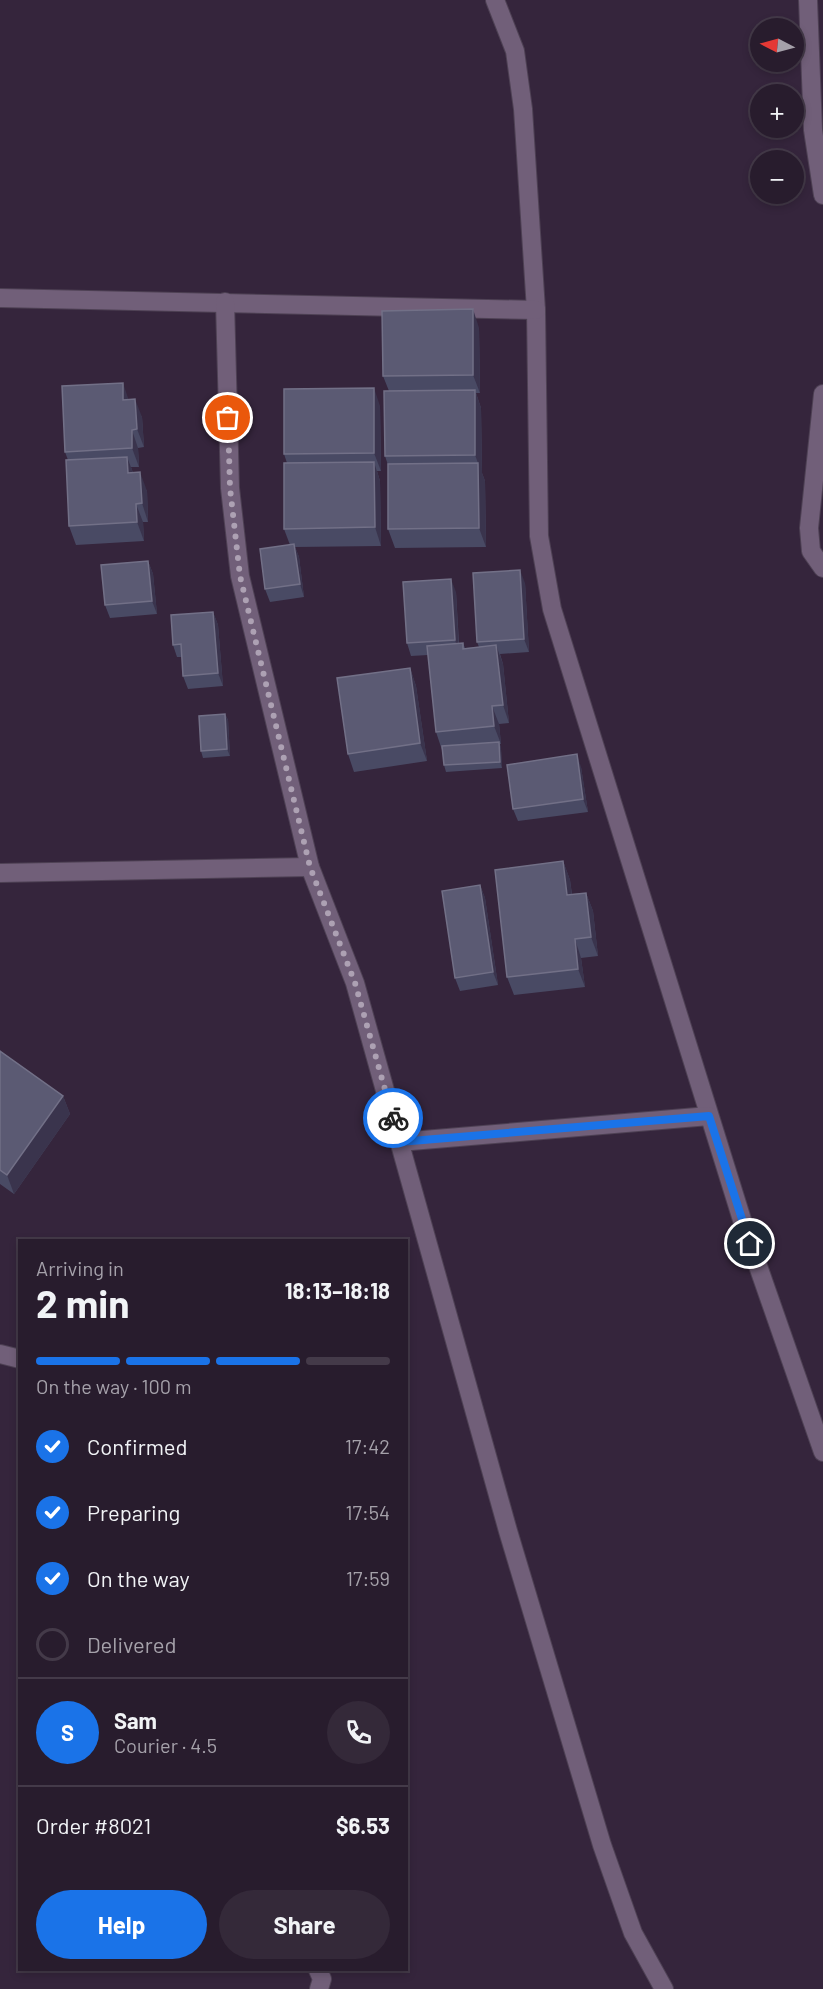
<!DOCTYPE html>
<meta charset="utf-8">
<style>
body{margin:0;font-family:Barlow,sans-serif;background:#342939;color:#f1f3f6;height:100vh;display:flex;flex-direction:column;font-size:22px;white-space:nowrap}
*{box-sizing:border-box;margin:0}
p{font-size:20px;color:#a5a1aa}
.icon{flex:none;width:33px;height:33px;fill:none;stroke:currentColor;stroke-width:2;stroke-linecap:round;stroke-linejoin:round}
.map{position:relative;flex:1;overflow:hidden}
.side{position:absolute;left:18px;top:1239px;width:390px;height:732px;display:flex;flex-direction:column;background:#281c2d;border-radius:0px;box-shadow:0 3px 9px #0003,0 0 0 2px #443a49}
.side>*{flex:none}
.needle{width:39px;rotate:276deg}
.buttons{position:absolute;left:750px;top:18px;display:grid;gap:12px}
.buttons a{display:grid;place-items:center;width:54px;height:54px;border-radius:50%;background:#281c2d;box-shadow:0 3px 9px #0003,0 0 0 2px #443a49;font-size:30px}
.pin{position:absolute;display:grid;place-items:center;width:51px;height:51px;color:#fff;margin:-26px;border:3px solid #fff;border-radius:50%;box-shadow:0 2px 6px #0007}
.courier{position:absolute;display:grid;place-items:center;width:60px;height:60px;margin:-30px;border:4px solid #1a73e8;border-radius:50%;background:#fff;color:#222;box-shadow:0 2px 8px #0007}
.headline em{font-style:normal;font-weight:700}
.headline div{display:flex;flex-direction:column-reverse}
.headline{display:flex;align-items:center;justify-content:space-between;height:102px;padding:0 18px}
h1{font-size:39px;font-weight:700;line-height:45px}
.bar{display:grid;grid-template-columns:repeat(4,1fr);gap:9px 6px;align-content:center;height:72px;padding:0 18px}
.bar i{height:8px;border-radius:4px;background:#443a49}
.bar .on{background:#1a73e8}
.bar p{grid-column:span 4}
.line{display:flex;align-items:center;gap:15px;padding:0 18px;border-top:2px solid #443a49}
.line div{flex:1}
.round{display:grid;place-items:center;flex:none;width:63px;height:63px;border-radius:32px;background:#342939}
ol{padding:0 18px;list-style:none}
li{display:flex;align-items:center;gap:18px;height:66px}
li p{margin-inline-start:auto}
li .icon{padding:6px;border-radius:50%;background:#1a73e8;color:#fff;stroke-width:4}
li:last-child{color:#a5a1aa}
li i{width:33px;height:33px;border:3px solid #443a49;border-radius:50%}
.button{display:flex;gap:12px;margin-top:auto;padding:12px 18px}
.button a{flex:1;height:69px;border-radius:36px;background:#1a73e8;color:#fff;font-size:24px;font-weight:700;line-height:69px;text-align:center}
.button a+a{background:#342939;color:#f1f3f6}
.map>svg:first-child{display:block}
</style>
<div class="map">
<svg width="823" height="1989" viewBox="0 0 823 1989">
<rect width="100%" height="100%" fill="#35253c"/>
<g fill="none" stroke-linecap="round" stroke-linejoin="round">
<g stroke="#4e4154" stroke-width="20">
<g id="minor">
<path d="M 495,0 L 515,51 L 523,109 L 536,310 L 539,536 L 552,609 L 743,1223 L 823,1452"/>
<path d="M 808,0 L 813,130 L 823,195"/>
<path d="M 0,298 L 536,310"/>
<path d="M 225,302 L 230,488 L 240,576 L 310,867 L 355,983 L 508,1531 L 602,1845 L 633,1933 L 664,1989"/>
<path d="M 823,394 L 809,528 L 811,551 L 823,568"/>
<path d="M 0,873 L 310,867"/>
<path d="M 399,1142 L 709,1116"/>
<path d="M 0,1354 L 20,1359"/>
<path d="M 318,1970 L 322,1979 L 319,1989"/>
</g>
</g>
<use href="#minor" stroke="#715f79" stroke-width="18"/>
</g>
<g fill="#494a64">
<path d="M 479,328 L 480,393 L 476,393 L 481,408 L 482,473 L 485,481 L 486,547 L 395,548 L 388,529 L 388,465 L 385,456 L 389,391 L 383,376 Z"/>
<path d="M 129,399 L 142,417 L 144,447 L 138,448 L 139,467 L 131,467 L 133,473 L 147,491 L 148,522 L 143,522 L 144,541 L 76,545 L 69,526 L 68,460 L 65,452 Z"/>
<path d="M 380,406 L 381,471 L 377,471 L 380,481 L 381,546 L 295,547 L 299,557 L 304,597 L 270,602 L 265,589 L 290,545 L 284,529 L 287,463 L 284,454 Z"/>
<path d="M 148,561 L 153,574 L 157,614 L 110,618 L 105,605 Z"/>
<path d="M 525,583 L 529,652 L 500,654 L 503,664 L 509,723 L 499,724 L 501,744 L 500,744 L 501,749 L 502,768 L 446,772 L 444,765 L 442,750 L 436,732 L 428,655 L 411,656 L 407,643 L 456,592 L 459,643 L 463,643 L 465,648 L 479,647 L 477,642 Z"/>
<path d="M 213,612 L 218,625 L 223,686 L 188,689 L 183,676 L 182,657 L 177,657 L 173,645 Z"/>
<path d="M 410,668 L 416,686 L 427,761 L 354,772 L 348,754 Z"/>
<path d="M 225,714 L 228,720 L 230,756 L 203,758 L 201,751 Z"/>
<path d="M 581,767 L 588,812 L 518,821 L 513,809 Z"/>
<path d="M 563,861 L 570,880 L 572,894 L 586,893 L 593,911 L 598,956 L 581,958 L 585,987 L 514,995 L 507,977 Z"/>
<path d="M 480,885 L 485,898 L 498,985 L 460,991 L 455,978 Z"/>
<path d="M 0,1051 L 63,1096 L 70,1114 L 14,1194 L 0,1184 Z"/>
</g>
<g fill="#3a344d">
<path d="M 473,309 L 479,328 L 480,393 L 473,375 Z"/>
<path d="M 123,383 L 129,401 L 123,400 Z"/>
<path d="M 374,388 L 380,406 L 381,471 L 374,453 Z"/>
<path d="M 475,390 L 481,408 L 482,473 L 485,481 L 486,547 L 479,528 L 478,463 L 475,455 Z"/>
<path d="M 135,399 L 142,417 L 144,447 L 137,429 Z"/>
<path d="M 132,430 L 138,448 L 139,467 L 132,448 Z"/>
<path d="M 127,457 L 134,475 L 128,473 Z"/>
<path d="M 374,462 L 380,481 L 381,546 L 375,527 Z"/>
<path d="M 140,472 L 147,491 L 148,522 L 142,503 Z"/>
<path d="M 136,504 L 143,522 L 144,541 L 137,522 Z"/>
<path d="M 294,544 L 299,557 L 304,597 L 300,584 Z"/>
<path d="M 148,561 L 153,574 L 157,614 L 152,601 Z"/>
<path d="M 520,570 L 525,583 L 529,652 L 524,639 Z"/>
<path d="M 451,579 L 456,592 L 459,653 L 455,640 Z"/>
<path d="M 213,612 L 218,625 L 223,686 L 218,673 Z"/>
<path d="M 496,645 L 503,664 L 509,723 L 503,705 Z"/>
<path d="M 410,668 L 416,686 L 427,761 L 420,743 Z"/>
<path d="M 492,706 L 499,724 L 501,744 L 494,726 Z"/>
<path d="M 225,714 L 228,720 L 230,756 L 227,749 Z"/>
<path d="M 499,742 L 501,749 L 502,768 L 500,762 Z"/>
<path d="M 577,754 L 581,767 L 588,812 L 583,799 Z"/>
<path d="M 563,861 L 570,880 L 574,913 L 567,895 Z"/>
<path d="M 480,885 L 485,898 L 498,985 L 493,972 Z"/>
<path d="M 586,893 L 593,911 L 598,956 L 591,937 Z"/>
<path d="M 575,939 L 581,958 L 585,987 L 578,969 Z"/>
<path d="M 63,1096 L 70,1114 L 14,1194 L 7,1175 Z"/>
</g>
<g fill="#5b5a73" stroke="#727087" stroke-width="1.5">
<path d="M 473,309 L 473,375 L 383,376 L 382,311 Z"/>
<path d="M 123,383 L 123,400 L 135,399 L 137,429 L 132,430 L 132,448 L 65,452 L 62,386 Z"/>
<path d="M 374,388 L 374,453 L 284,454 L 284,389 Z"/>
<path d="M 475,390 L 475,455 L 385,456 L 384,391 Z"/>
<path d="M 127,457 L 128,473 L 140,472 L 142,503 L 136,504 L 137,522 L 69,526 L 66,460 Z"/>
<path d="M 374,462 L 375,527 L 284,529 L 284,463 Z"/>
<path d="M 478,463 L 479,528 L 388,529 L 388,464 Z"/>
<path d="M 294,544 L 300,584 L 265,589 L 260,549 Z"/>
<path d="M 148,561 L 152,601 L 105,605 L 101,565 Z"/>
<path d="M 520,570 L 524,639 L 477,642 L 473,573 Z"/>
<path d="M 451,579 L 455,640 L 407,643 L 403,582 Z"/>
<path d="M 213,612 L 218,673 L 183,676 L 181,644 L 173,645 L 171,615 Z"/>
<path d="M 463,643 L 463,649 L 496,645 L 503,705 L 492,706 L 494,726 L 436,732 L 427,646 Z"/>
<path d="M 410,668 L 420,743 L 348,754 L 337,678 Z"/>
<path d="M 225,714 L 227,749 L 201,751 L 199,716 Z"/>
<path d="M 499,742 L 500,762 L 444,765 L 442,746 Z"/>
<path d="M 577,754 L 583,799 L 513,809 L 507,765 Z"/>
<path d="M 563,861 L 567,895 L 586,893 L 591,937 L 575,939 L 578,969 L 507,977 L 495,870 Z"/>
<path d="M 480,885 L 493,972 L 455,978 L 442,891 Z"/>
<path d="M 0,1051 L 63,1096 L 7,1175 L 0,1170 Z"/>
</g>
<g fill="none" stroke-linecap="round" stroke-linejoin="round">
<path stroke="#ada1b3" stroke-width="6" stroke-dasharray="0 10.8" d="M 228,418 L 230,488 L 240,576 L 310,867 L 355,983 L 393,1118"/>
<path stroke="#1a73e8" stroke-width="8" d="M 393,1118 L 399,1142 L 709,1116 L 750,1244"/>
</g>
</svg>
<div class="buttons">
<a><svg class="needle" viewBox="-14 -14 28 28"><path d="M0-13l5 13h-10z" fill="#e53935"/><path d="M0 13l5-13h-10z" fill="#a5a1aa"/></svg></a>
<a>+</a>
<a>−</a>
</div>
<div class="pin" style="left:228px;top:418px;background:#ea580c"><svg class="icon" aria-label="bag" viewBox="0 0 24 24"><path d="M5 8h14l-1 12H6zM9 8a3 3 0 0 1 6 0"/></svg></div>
<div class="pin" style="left:750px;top:1244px;background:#1f2937"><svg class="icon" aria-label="home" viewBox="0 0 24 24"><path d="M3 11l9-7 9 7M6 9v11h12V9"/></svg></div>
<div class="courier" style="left:393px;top:1118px"><svg class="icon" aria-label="bike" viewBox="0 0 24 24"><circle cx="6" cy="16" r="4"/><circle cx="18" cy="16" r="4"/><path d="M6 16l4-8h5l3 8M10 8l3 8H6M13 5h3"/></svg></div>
<section class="side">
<div class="headline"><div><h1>2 min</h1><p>Arriving in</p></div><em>18:13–18:18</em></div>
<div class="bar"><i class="on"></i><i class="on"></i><i class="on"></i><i></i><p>On the way · 100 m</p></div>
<ol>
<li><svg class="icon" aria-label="check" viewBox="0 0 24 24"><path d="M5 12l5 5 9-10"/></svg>Confirmed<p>17:42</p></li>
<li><svg class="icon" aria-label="check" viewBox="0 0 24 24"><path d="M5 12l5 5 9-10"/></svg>Preparing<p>17:54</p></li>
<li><svg class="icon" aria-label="check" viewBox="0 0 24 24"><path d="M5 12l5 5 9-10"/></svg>On the way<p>17:59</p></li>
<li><i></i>Delivered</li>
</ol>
<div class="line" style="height:108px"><b class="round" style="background:#1a73e8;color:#fff">S</b><div><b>Sam</b><p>Courier · 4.5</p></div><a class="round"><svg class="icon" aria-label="phone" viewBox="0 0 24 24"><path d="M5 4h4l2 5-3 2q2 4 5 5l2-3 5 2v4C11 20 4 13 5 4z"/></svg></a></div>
<div class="line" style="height:78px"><div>Order #8021</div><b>$6.53</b></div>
<div class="button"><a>Help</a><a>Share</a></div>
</section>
</div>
